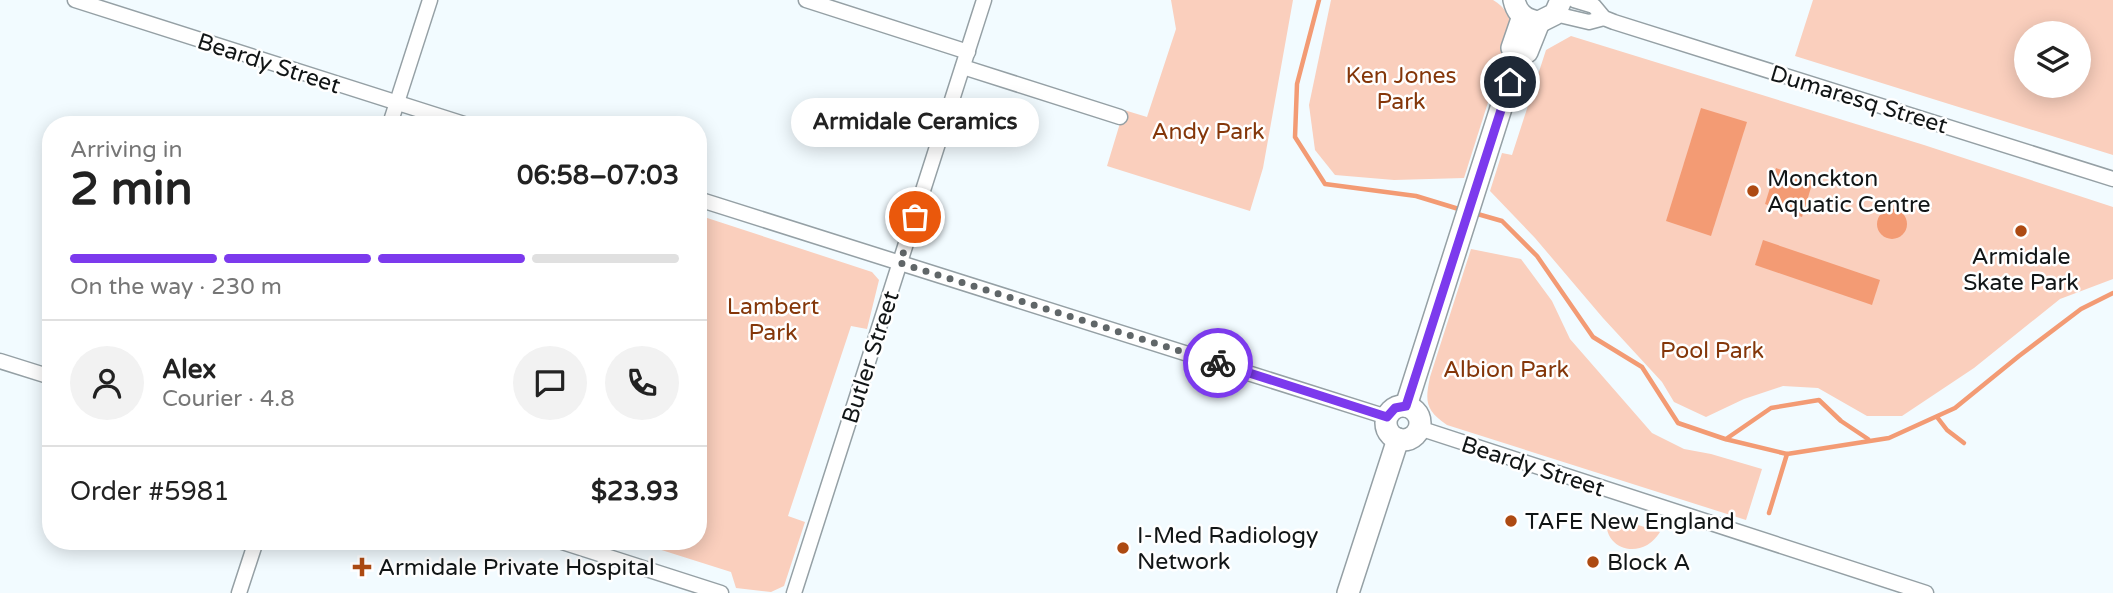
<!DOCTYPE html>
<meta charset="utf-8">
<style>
body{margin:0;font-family:"Varela Round",sans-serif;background:#f2f2f2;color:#222;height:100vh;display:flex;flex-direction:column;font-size:26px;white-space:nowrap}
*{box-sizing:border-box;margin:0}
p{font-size:23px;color:#767676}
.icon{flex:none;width:38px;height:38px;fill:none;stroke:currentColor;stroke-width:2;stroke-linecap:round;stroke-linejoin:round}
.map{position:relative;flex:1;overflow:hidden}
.panel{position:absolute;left:42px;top:116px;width:665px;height:434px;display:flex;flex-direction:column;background:#fff;border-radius:28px;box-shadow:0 4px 18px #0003}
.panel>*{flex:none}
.fabs{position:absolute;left:2014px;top:21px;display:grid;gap:14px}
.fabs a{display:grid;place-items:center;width:77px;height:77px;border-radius:50%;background:#fff;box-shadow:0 4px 18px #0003;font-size:35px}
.pin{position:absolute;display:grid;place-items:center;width:60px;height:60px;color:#fff;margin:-30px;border:4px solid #fff;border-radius:50%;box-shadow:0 2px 7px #0007}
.courier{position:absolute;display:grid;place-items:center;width:70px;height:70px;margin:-35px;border:5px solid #7c3aed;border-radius:50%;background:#fff;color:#222;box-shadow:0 2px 9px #0007}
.bubble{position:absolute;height:49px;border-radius:24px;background:#fff;box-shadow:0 4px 18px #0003;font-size:23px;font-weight:700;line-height:49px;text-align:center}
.head em{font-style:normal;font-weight:700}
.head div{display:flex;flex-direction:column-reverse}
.head{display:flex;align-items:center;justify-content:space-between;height:119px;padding:0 28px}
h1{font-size:46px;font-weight:700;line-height:52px}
.bar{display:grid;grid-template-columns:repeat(4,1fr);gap:10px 7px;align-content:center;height:84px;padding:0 28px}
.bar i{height:9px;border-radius:5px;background:#e0e0e0}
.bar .selected{background:#7c3aed}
.bar p{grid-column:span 4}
.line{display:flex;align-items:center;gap:18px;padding:0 28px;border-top:2px solid #e0e0e0}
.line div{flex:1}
.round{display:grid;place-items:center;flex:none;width:74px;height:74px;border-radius:37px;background:#f2f2f2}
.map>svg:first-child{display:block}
</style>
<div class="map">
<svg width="2113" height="593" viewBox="0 0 2113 593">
<rect width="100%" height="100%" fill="#f2fbff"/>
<g fill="#facfbd" fill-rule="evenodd">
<path d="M 1171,0 L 1293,0 L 1263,168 L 1250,211 L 1107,166 L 1124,110 L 1147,117 L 1176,29 Z"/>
<path d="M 1331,0 L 1493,0 C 1505,7 1511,17 1511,30 L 1464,178 L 1394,180 L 1335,175 L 1315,150 L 1309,105 Z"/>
<path d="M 1813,0 L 2113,0 L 2113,155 L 1795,56 ZM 2026,33 L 2079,33 L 2079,86 L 2026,86 Z"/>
<path d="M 1571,36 L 1924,145 L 2113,207 L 2113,279 L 2060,299 L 1974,368 L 1902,416 L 1867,416 L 1818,388 L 1783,386 L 1744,399 L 1706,417 L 1674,402 L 1662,382 L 1603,318 L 1535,238 L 1490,191 L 1502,153 L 1512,155 L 1546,50 Z"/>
<path d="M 698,215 L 872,272 L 879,280 L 867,329 L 851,326 L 788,516 L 805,522 L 784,586 L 771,592 L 736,588 L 731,572 L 633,541 L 698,541 Z"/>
<path d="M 1471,249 L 1521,259 L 1552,301 L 1570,339 L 1652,433 L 1684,449 L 1711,454 L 1762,469 L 1746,520 L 1447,425 C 1425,410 1425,401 1430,377 Z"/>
<path d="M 1607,515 L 1660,532 C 1642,562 1600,550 1607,515 Z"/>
</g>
<g fill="#f39b74">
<path d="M 1701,108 L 1747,122 L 1711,236 L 1666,221 Z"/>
<path d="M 1776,168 L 1813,181 L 1802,217 L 1765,204 Z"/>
<circle cx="1892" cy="224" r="15"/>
<path d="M 1763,240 L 1880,280 L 1872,305 L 1755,265 Z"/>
</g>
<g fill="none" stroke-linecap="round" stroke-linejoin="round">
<g stroke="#f39b74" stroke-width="4.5">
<path d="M 1319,0 L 1297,84 L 1295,137 L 1325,184 L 1416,196 L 1462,210"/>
<path d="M 1474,213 L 1502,221 L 1537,256 L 1593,337 L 1642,367 L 1678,423 L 1725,439 L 1787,454 L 1889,438 L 1955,408 L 2019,356 L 2081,309 L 2113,293"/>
<path d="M 1937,417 L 1947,430 L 1964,443"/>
<path d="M 1726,439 L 1771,408 L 1819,400 L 1841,421 L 1868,439"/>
<path d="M 1769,513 L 1787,454"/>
</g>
<g stroke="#95a0a5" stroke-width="17">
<g id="street">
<path d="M 75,0 L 464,124"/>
<path d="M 806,0 L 968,52"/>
<path d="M 1574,0 L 1594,6 L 1604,18 L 1614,22 L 2113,179"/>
<path d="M 1555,14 L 1589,22 L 1604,18"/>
<path d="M 963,67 L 1120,117"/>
<path d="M 390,124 L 430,0"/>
<path d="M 698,199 L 1387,417"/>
<path d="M 0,361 L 51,377"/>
<path d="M 1419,428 L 1926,593"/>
<path d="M 559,541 L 721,593"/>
<path d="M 239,593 L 256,541"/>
<path d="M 794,593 L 984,0"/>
</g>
</g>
<g stroke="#95a0a5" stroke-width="24">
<g id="secondary">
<path d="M 1514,0 C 1517,14 1525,20 1539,22 L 1555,14 L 1561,0"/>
<path d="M 1517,58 L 1527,52 L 1539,22"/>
<path d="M 1406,406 L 1517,58 L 1512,48 L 1523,16"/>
<circle cx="1403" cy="423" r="17"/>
<path d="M 1348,593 L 1398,439"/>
</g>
</g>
<use href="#street" stroke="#fff" stroke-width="14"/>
<use href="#secondary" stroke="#fff" stroke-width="21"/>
</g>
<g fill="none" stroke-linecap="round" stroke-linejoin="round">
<path stroke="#606668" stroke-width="7" stroke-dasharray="0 12.6" d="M 915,217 L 900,263 L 1218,363"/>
<path stroke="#7c3aed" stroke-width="9" d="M 1218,363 L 1387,417 L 1395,408 L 1406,406 L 1510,82"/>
</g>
<g fill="#ad4a12" stroke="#fff" stroke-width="2.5">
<circle cx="1753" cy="191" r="7"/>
<circle cx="2021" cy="231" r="7"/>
<circle cx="1511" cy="521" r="7"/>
<circle cx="1123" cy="548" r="7"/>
<circle cx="1593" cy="562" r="7"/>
<path d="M358.5 556.5h7v7h7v7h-7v7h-7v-7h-7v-7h7z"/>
</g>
<g text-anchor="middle" stroke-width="5" stroke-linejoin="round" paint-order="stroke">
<g font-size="23" fill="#111516" stroke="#fff">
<text transform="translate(269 63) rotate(18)" y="8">Beardy Street</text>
<text transform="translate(1859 99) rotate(17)" y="8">Dumaresq Street</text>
<text transform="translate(870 357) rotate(-72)" y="8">Butler Street</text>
<text transform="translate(1533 466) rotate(18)" y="8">Beardy Street</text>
</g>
<g font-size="23" fill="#843609" stroke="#fff">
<text x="1401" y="83">Ken Jones<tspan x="1401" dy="26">Park</tspan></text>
<text x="1208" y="139">Andy Park</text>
<text x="773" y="314">Lambert<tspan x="773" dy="26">Park</tspan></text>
<text x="1712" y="358">Pool Park</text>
<text x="1506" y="377">Albion Park</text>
</g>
<g font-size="23" fill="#111516" stroke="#fff" text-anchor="start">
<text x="1767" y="186">Monckton<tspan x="1767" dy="26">Aquatic Centre</tspan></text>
<text x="2021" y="264" text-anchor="middle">Armidale<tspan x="2021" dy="26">Skate Park</tspan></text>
<text x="1525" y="529">TAFE New England</text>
<text x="1137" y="543">I-Med Radiology<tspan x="1137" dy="26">Network</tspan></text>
<text x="1607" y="570">Block A</text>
<text x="378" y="575">Armidale Private Hospital</text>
</g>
</g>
</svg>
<div class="fabs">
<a><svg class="icon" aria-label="layers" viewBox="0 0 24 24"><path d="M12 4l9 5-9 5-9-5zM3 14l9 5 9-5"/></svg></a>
</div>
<div class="pin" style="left:915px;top:217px;background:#ea580c"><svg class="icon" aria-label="bag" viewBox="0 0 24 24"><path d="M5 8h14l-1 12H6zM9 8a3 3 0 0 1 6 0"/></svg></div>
<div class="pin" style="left:1510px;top:82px;background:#1f2937"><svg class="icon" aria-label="home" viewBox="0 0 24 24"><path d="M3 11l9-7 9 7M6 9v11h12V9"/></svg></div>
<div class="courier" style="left:1218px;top:363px"><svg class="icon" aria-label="bike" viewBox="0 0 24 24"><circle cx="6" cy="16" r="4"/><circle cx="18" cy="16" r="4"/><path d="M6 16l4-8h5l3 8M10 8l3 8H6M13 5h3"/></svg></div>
<div class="bubble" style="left:791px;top:98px;width:248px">Armidale Ceramics</div>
<section class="panel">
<div class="head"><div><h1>2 min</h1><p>Arriving in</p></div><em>06:58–07:03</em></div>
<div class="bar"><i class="selected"></i><i class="selected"></i><i class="selected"></i><i></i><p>On the way · 230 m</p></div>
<div class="line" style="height:126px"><a class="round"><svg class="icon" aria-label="person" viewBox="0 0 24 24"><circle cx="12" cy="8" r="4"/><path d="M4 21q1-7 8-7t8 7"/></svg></a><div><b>Alex</b><p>Courier · 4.8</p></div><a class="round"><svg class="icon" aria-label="chat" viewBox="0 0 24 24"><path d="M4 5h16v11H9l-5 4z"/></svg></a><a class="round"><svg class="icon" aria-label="phone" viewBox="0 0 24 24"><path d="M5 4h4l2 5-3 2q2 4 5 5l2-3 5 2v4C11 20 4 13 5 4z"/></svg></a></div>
<div class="line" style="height:91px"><div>Order #5981</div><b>$23.93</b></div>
</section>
</div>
